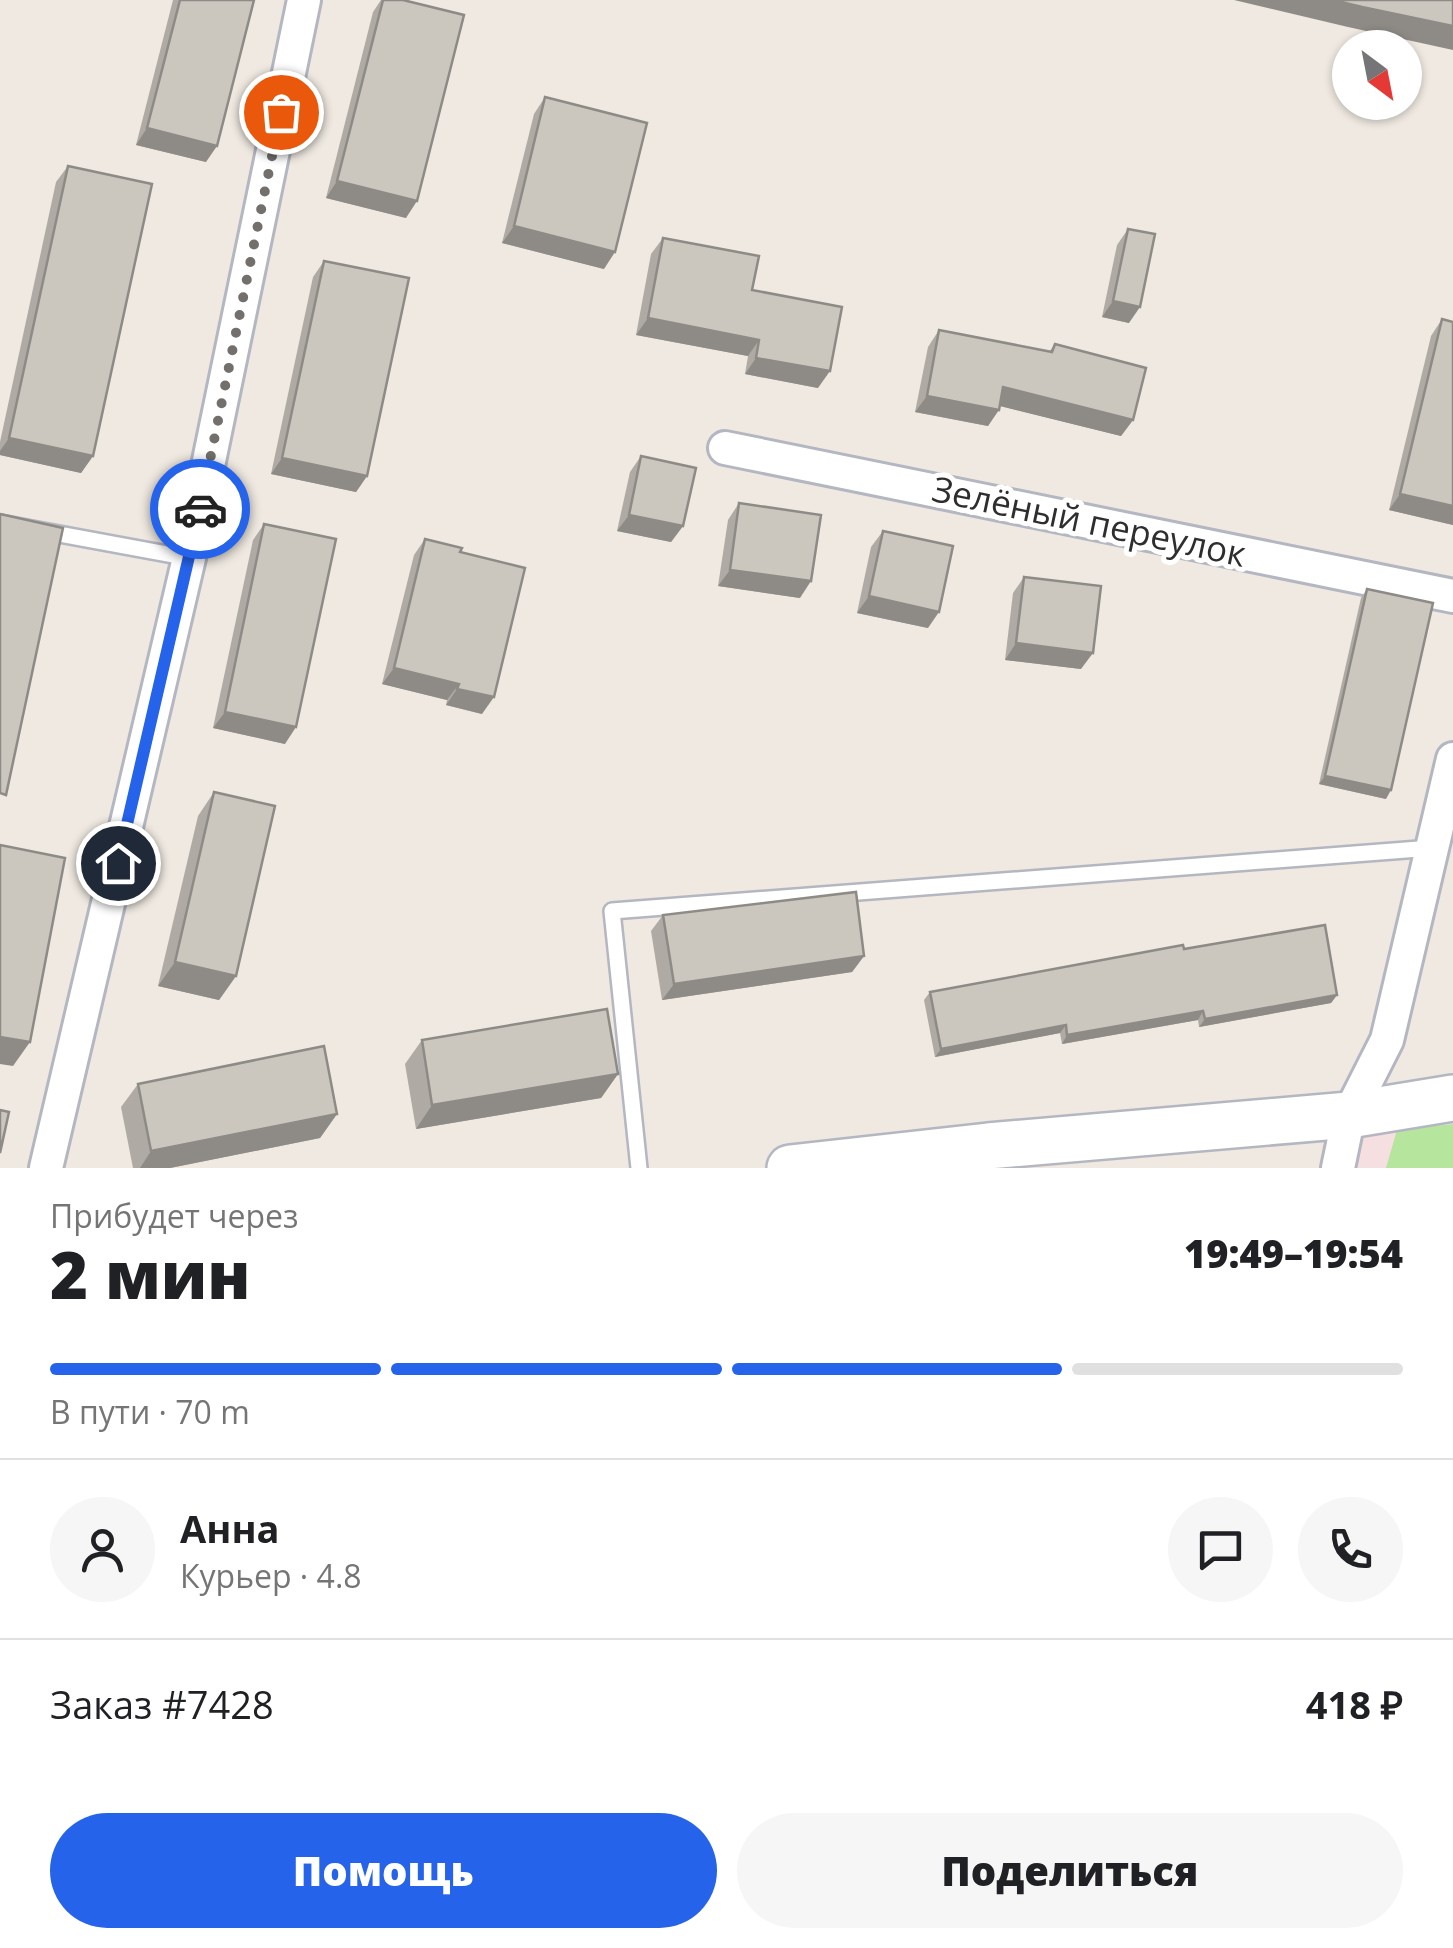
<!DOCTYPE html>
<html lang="ru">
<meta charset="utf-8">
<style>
body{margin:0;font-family:"Open Sans",sans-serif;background:#f6f6f6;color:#202124;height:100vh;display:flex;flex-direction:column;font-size:38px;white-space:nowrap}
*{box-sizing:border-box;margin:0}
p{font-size:32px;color:#757577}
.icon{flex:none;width:55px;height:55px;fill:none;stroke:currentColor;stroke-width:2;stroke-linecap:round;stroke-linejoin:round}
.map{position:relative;height:1168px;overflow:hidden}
.sheet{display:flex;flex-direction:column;background:#fff;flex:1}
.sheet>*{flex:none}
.needle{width:65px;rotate:148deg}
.controls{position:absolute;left:1332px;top:30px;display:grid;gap:20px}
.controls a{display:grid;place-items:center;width:90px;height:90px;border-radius:50%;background:#fff;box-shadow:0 2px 8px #0004;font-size:50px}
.pin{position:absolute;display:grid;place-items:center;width:85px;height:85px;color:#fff;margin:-42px;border:5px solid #fff;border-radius:50%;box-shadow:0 2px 10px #0007}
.courier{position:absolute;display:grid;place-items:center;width:100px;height:100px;margin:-50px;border:8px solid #2563eb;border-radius:50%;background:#fff;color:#222;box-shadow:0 2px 12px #0007}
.summary em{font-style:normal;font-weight:800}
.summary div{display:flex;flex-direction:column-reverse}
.summary{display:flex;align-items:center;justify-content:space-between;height:170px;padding:0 50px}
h1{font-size:65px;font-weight:800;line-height:75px}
.bar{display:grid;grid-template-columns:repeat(4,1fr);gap:15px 10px;align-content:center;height:120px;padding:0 50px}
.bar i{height:12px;border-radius:8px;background:#e0e0e0}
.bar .on{background:#2563eb}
.bar p{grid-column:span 4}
.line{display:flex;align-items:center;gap:25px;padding:0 50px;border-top:2px solid #e0e0e0}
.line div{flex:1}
.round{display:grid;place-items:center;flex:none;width:105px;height:105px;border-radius:52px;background:#f6f6f6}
.cta{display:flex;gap:20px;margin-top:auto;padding:20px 50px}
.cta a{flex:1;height:115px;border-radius:60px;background:#2563eb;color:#fff;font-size:40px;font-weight:800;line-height:115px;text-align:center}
.cta a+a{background:#f6f6f6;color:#202124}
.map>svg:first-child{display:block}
</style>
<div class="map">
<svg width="1453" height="1168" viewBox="0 0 1453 1168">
<rect width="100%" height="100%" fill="#efe9e1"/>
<path fill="#f5dfe0" d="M 1453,1114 L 1453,1168 L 1356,1168 L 1361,1135 Z"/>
<path fill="#b6e59e" d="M 1453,1124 L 1453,1168 L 1386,1168 L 1397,1130 Z"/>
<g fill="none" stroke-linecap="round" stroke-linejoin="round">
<g stroke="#b4b7c1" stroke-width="20">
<g id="lane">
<path d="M 0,523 L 189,558"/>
<path d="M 639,1168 L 612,911 L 1432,848"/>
</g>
</g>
<g stroke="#b4b7c1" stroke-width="38">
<g id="street">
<path d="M 725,448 L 1453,596"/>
<path d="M 46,1168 L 189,558 L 304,0"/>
<path d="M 1338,1168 L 1349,1115 L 1387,1040 L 1453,759"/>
</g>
</g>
<g stroke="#b4b7c1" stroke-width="50">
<path id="secondary" d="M 790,1168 L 988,1146 L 1349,1115 L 1453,1098"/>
</g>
<use href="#lane" stroke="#fff" stroke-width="15"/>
<use href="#street" stroke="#fff" stroke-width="32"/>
<use href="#secondary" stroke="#fff" stroke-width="45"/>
</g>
<g fill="#afaba4">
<path d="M 173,0 L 254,0 L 206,162 L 136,145 Z"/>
<path d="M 381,0 L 403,0 L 406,218 L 326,198 L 373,12 Z"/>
<path d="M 545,97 L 604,269 L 502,243 L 534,114 Z"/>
<path d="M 68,166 L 93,456 L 81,473 L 0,455 L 0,442 L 56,182 Z"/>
<path d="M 1128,229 L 1129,323 L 1102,317 L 1117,245 Z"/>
<path d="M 663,238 L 752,290 L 818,388 L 745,374 L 748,356 L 636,335 L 651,254 Z"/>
<path d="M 324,261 L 367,476 L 356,492 L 271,474 L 313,277 Z"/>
<path d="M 1442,319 L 1453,322 L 1453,525 L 1389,510 L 1431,336 Z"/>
<path d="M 939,330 L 1049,352 L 1055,344 L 1133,420 L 1121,436 L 1000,406 L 988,426 L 915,412 L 928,347 Z"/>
<path d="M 641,456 L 683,526 L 671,542 L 617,531 L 630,472 Z"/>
<path d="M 739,503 L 800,598 L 718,586 L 728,520 Z"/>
<path d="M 264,524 L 285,744 L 213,728 L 253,540 Z"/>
<path d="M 883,531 L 928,628 L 857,613 L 871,547 Z"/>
<path d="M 425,539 L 460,552 L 482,714 L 446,705 L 447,700 L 382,684 L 414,555 Z"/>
<path d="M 1024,577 L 1081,669 L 1005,660 L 1013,593 Z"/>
<path d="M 1367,589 L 1386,799 L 1319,784 L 1361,598 Z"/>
<path d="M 214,792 L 236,976 L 219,1000 L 158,986 L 198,816 Z"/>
<path d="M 663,915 L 864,956 L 852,972 L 662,1000 L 651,931 Z"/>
<path d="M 1184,949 L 1337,995 L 1331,1003 L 1199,1027 L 1198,1020 L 1062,1044 L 1060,1033 L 935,1057 L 924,1000 L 930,992 Z"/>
<path d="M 422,1040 L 618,1074 L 601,1098 L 416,1129 L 405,1064 Z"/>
<path d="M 138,1084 L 337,1114 L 320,1138 L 170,1168 L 133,1168 L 121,1107 Z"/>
</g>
<g fill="#8e8b86">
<path d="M 1234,0 L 1333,0 L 1453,26 L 1453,50 L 1348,27 Z"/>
<path d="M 147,128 L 217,146 L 206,162 L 136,145 Z"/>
<path d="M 337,181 L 417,201 L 406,218 L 326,198 Z"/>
<path d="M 514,226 L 615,252 L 604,269 L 502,243 Z"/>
<path d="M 1113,301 L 1140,307 L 1129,323 L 1102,317 Z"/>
<path d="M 648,318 L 759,340 L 748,356 L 636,335 Z"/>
<path d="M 756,358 L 830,371 L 818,388 L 745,374 Z"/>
<path d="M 1003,387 L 1133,420 L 1121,436 L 992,404 Z"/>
<path d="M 927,396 L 999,410 L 988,426 L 915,412 Z"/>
<path d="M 9,438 L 93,456 L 81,473 L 0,455 L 0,451 Z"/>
<path d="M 282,458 L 367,476 L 356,492 L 271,474 Z"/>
<path d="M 1400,494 L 1453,506 L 1453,525 L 1389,510 Z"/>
<path d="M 629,515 L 683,526 L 671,542 L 617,531 Z"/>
<path d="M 730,570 L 811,581 L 800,598 L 718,586 Z"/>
<path d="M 869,596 L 939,612 L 928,628 L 857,613 Z"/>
<path d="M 1016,643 L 1093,653 L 1081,669 L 1005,660 Z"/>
<path d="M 394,668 L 459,684 L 447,700 L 382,684 Z"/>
<path d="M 457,689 L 494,697 L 482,714 L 446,705 Z"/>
<path d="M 225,712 L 296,727 L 285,744 L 213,728 Z"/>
<path d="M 1325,776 L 1391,790 L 1386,799 L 1319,784 Z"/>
<path d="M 864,956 L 852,972 L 662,1000 L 674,984 Z"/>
<path d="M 175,962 L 236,976 L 219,1000 L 158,986 Z"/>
<path d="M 1337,995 L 1331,1003 L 1199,1027 L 1205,1019 Z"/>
<path d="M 1203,1011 L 1198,1020 L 1062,1044 L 1067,1035 Z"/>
<path d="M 1066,1025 L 1060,1033 L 935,1057 L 941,1049 Z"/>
<path d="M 0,1037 L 30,1042 L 13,1066 L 0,1064 Z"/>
<path d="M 618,1074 L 601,1098 L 416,1129 L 432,1105 Z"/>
<path d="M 337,1114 L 320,1138 L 170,1168 L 140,1168 L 151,1151 Z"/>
</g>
<g fill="#cbc7bf" stroke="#8e8b86" stroke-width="2.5">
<path d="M 180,0 L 254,0 L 217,146 L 147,128 Z"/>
<path d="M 383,0 L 403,0 L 464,15 L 417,201 L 337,181 Z"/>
<path d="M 1333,0 L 1453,0 L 1453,26 L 1362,7 Z"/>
<path d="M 545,97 L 647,123 L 615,252 L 514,226 Z"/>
<path d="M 68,166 L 152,184 L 93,456 L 9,438 Z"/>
<path d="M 1128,229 L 1155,234 L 1140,307 L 1113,301 Z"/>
<path d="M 663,238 L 759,256 L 752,290 L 842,307 L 830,371 L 756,358 L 759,340 L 648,318 Z"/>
<path d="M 324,261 L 409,278 L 367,476 L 282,458 Z"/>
<path d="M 1442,319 L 1453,322 L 1453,506 L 1400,494 Z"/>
<path d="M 939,330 L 1052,352 L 1055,344 L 1146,368 L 1133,420 L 1003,387 L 999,410 L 927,396 Z"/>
<path d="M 641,456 L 696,468 L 683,526 L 629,515 Z"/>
<path d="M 739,503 L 821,515 L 811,581 L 730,570 Z"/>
<path d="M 0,514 L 63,528 L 6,795 L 0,793 Z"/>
<path d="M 264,524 L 336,539 L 296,727 L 225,712 Z"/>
<path d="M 883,531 L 953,546 L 939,612 L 869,596 Z"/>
<path d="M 425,539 L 462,548 L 460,552 L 525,568 L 494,697 L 457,689 L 459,684 L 394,668 Z"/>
<path d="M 1024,577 L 1101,586 L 1093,653 L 1016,643 Z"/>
<path d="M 1367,589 L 1433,603 L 1391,790 L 1325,776 Z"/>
<path d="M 214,792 L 275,806 L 236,976 L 175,962 Z"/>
<path d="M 0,845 L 65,858 L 30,1042 L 0,1037 Z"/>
<path d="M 856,892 L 864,956 L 674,984 L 663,915 Z"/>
<path d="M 1325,925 L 1337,995 L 1205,1019 L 1203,1011 L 1067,1035 L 1066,1025 L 941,1049 L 930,992 L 1183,945 L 1184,949 Z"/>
<path d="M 607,1009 L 618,1074 L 432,1105 L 422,1040 Z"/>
<path d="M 324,1046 L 337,1114 L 151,1151 L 138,1084 Z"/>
<path d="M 0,1110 L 9,1112 L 0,1153 Z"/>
</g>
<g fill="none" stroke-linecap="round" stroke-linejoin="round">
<path stroke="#726f6d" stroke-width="10" stroke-dasharray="0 18" d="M 200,509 L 281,112"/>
<path stroke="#2563eb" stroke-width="12" d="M 118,863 L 200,509"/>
</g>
<g text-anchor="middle" stroke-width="10" stroke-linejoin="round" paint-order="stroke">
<g font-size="35" fill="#2e2e2e" stroke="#fff">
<text transform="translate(1089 522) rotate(12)" y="12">Зелёный переулок</text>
</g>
</g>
</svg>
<div class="controls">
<a><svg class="needle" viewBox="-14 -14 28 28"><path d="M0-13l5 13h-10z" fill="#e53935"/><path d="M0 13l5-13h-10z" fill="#757577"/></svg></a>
</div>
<div class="pin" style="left:281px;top:112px;background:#ea580c"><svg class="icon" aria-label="bag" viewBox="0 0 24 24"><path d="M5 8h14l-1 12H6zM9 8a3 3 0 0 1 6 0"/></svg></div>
<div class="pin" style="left:118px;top:863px;background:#1f2937"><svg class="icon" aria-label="home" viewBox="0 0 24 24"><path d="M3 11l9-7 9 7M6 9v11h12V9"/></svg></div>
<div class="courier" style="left:200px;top:509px"><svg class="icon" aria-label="car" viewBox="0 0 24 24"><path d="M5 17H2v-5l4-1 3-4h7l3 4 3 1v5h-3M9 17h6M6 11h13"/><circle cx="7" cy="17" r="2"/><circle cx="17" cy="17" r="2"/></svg></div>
</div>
<section class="sheet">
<div class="summary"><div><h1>2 мин</h1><p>Прибудет через</p></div><em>19:49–19:54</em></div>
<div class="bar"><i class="on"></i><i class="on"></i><i class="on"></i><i></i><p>В пути · 70 m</p></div>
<div class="line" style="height:180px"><a class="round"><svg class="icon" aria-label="person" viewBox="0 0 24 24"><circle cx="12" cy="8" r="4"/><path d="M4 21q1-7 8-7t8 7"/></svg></a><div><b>Анна</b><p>Курьер · 4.8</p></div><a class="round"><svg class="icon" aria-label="chat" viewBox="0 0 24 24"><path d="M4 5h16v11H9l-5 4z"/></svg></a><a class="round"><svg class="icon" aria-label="phone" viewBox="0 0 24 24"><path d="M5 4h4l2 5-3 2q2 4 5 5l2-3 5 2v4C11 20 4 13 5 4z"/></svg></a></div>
<div class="line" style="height:130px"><div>Заказ #7428</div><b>418 ₽</b></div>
<div class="cta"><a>Помощь</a><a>Поделиться</a></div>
</section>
